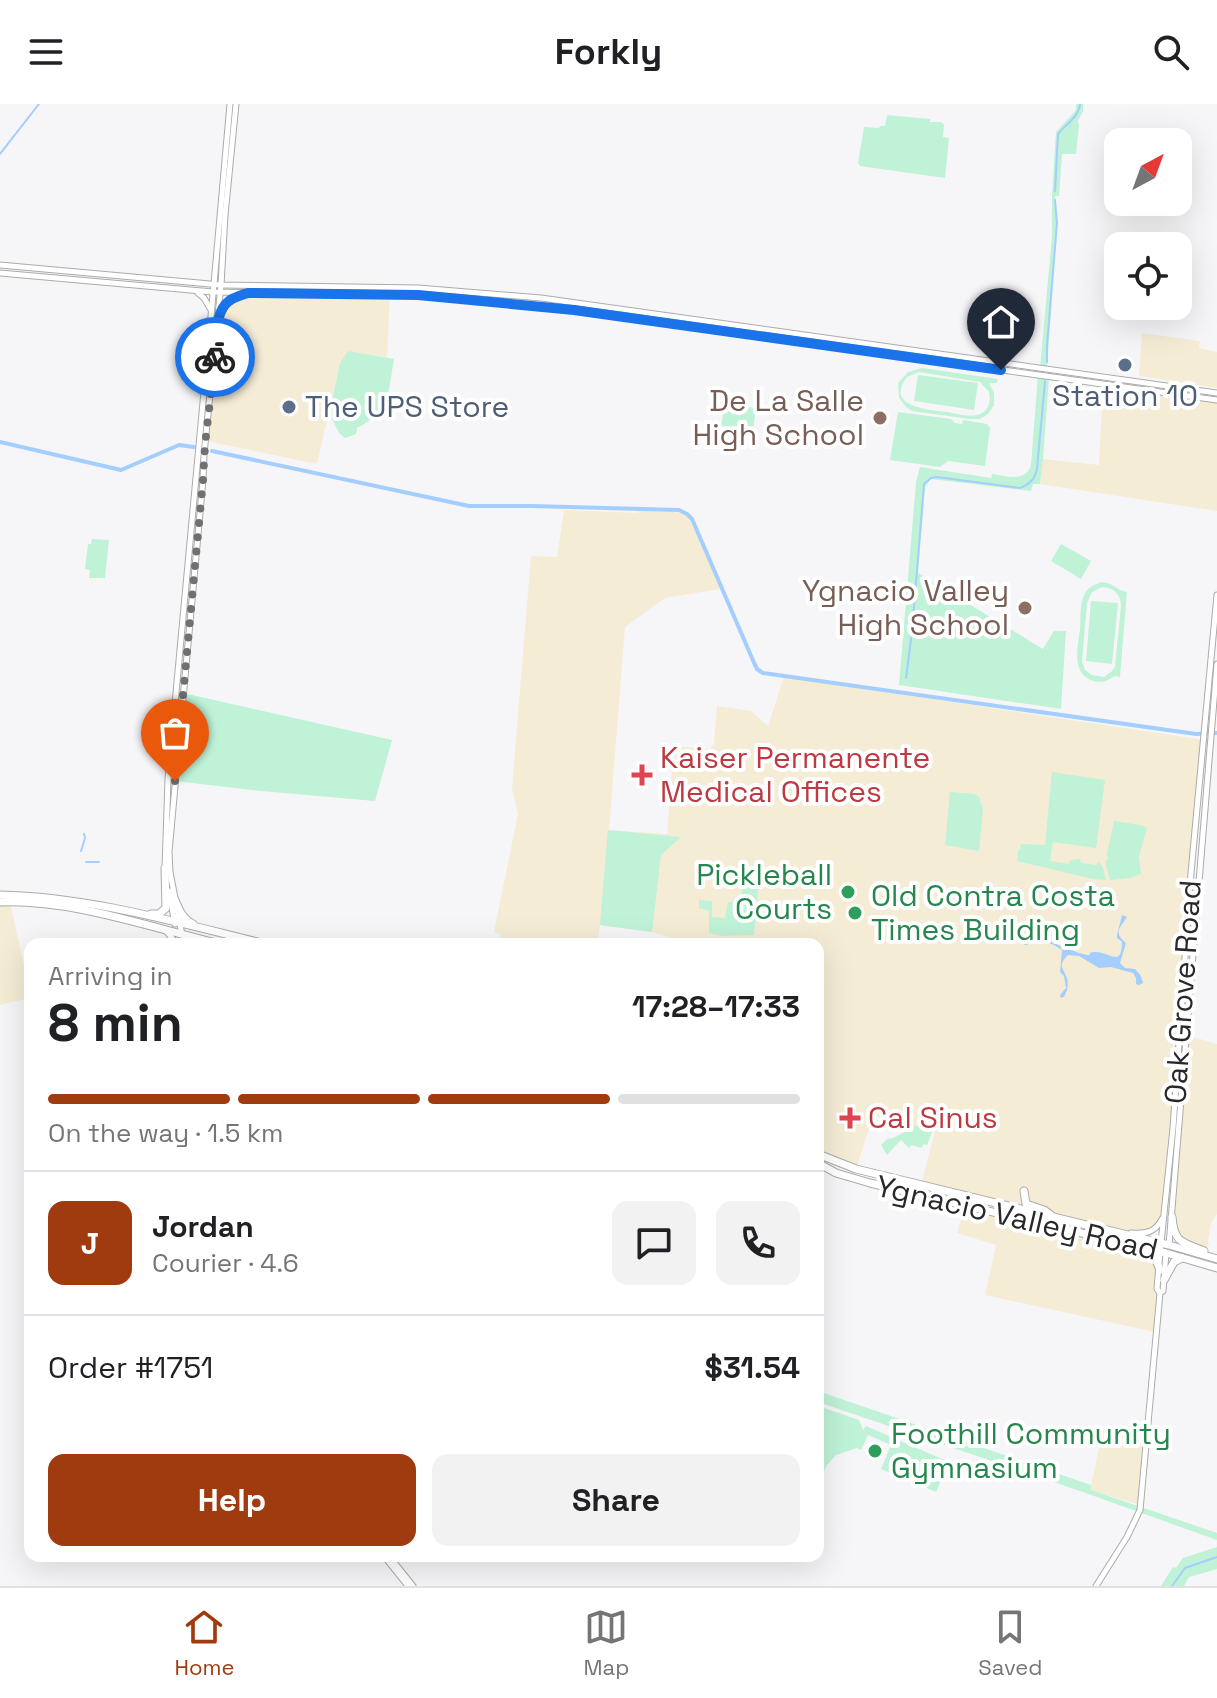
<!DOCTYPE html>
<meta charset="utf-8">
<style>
body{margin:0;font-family:"Space Grotesk",sans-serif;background:#f2f2f2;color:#202124;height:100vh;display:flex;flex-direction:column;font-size:30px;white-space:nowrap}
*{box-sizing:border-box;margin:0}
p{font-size:26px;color:#757577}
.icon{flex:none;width:44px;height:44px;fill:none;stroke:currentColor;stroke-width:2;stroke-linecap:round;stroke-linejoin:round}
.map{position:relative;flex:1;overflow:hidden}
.sheet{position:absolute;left:24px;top:834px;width:800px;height:624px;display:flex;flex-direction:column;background:#fff;border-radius:16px;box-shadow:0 8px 32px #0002}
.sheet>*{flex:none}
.needle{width:52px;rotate:41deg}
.controls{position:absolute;left:1104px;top:24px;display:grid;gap:16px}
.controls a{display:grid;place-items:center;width:88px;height:88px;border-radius:16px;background:#fff;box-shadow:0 8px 32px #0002;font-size:40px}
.pin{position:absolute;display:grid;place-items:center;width:68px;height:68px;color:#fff;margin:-82px -34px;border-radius:50% 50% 50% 0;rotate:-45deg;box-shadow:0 0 8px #0007}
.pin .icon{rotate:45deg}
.courier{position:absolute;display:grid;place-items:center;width:80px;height:80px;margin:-40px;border:6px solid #1a73e8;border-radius:50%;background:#fff;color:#222;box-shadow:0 2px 10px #0007}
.summary em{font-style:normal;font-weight:700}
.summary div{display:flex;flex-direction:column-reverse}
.summary{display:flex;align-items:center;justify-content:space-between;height:136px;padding:0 24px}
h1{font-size:52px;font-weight:700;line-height:60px}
.bar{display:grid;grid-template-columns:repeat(4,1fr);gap:12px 8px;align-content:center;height:96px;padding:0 24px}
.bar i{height:10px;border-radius:6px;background:#e0e0e0}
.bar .on{background:#a03b10}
.bar p{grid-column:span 4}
.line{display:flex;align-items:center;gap:20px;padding:0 24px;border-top:2px solid #e0e0e0}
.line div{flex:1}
.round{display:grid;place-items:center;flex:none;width:84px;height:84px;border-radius:16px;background:#f2f2f2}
.button{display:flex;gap:16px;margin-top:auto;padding:16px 24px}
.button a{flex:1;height:92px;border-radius:16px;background:#a03b10;color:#fff;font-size:32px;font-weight:700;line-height:92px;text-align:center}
.button a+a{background:#f2f2f2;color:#202124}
header{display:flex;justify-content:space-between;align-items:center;height:104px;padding:0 24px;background:#fff;font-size:36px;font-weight:700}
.tab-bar{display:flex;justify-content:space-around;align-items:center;height:112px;border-top:2px solid #e0e0e0;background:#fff;font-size:22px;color:#757577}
.tab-bar a{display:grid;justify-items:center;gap:4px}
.tab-bar .on{color:#a03b10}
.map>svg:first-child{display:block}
</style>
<header><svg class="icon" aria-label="menu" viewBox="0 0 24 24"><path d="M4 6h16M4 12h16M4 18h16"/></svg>Forkly<svg class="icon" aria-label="search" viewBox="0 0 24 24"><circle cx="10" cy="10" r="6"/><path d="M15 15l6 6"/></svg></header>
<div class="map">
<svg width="1217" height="1482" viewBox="0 0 1217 1482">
<rect width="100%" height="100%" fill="#f6f6f8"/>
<g fill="#f5ecd6">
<path d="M 248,189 L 390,190 L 387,253 L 348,248 L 340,259 L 317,360 L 206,337 L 219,216 L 225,202 Z"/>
<path d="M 1142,229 L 1200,237 L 1199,244 L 1217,248 L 1217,284 L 1139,272 Z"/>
<path d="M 1103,280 L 1217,296 L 1217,407 L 1040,380 L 1043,355 L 1099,361 Z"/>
<path d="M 564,406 L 638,409 L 639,406 L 684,409 L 691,415 L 721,485 L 665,494 L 625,523 L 609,726 L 667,730 L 674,642 L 710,645 L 714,640 L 717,602 L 751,607 L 768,622 L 784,573 L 1205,636 L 1164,1110 L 1155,1125 L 1121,1129 L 921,1081 L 935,1027 L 873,1012 L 856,1065 L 818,1050 L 818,840 L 691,840 L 652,828 L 600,821 L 598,840 L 499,840 L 501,831 L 494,828 L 518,710 L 512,684 L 531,452 L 557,453 Z"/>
<path d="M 0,798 L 10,798 L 30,889 L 30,894 L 0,901 Z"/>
<path d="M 1186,931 L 1217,940 L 1217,1110 L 1211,1119 L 1208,1137 L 1209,1140 L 1205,1147 L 1181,1138 L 1172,1113 Z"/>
<path d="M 965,1101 L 1144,1144 L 1155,1154 L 1157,1185 L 1160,1189 L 1155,1228 L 985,1191 L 996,1141 L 957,1129 Z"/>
<path d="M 1103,1326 L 1147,1338 L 1140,1401 L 1090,1386 Z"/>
</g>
<g fill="#bff2d7" fill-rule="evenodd">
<path d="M 1076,0 L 1083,0 L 1083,7 L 1078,17 L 1079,21 L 1076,50 L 1062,50 L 1059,92 L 1055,92 L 1057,119 L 1047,265 L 1040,264 L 1052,132 L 1052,91 L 1056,28 L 1076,6 Z"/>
<path d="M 887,11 L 930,15 L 930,18 L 941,18 L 944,20 L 943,33 L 949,34 L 945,74 L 860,62 L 858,59 L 864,23 L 879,24 L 880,22 L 885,22 Z"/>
<path d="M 348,247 L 394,255 C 388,288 391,307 357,324 L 356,330 L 345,334 L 340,330 L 329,310 L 340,259 Z"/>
<path d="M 922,264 L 998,275 L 997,279 L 989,279 L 994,289 L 994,301 L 988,310 L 980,315 L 970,315 L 912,307 L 906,303 L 899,294 L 898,279 L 908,268 ZM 919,268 L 980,278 L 989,288 C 991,297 989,306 980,310 C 971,314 957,310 948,308 C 929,306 884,303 907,273 Z"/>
<path d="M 918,271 L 978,279 L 974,306 L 914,297 Z"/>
<path d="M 1038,271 L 1049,273 L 1043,355 L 1040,380 L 1033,380 L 1031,387 L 931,375 L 925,383 L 918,469 L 1043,545 L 1054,527 L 1066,527 L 1061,605 L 899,581 L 916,378 L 920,363 L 991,374 L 992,370 C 1007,372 1025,379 1031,361 Z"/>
<path d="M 725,300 L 756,304 L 753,326 L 721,322 Z"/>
<path d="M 898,308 L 951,315 L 955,319 L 962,320 L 963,316 L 987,320 L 990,324 L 985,362 L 948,357 L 940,363 L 890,356 Z"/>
<path d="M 92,435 L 109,436 L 105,474 L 89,474 L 90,466 L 85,465 L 88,440 L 91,440 Z"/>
<path d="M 1061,440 L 1091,457 L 1081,475 L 1051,457 Z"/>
<path d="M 1102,478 C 1113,479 1118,487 1127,488 L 1120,573 L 1115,572 C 1107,577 1100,580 1091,576 C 1071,568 1078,542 1080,525 C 1081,513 1079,497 1086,488 C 1090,482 1096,480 1102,478 ZM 1102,483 C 1114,484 1121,490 1121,502 L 1115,563 L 1111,568 L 1104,573 L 1092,571 L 1085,566 L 1082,557 L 1087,499 L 1092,488 Z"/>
<path d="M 1091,497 L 1118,499 L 1112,560 L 1086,557 Z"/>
<path d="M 183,589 L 392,636 L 375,697 L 261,687 L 175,677 Z"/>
<path d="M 1052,668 L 1105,676 L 1096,744 L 1053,738 L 1050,757 L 1069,760 L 1071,756 L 1080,755 L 1081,759 L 1096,761 L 1099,758 L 1103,764 L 1106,776 L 1093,775 L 1017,757 L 1018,746 L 1020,746 L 1021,740 L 1045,741 Z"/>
<path d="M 950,688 L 974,690 L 979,693 L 983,705 L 979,747 L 945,741 Z"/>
<path d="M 1114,717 L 1141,721 L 1147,724 L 1139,752 L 1141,770 L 1130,774 L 1110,776 L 1105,757 L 1108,756 L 1107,750 Z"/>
<path d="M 608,726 L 681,733 L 661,751 L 652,828 L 600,821 Z"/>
<path d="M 730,775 L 759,776 L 754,831 L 722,832 L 709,829 L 709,807 L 699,804 L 699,796 L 712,797 L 712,813 L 725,814 L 728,798 L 741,799 L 742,783 L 730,782 Z"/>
<path d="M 901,1019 L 933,1026 L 927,1041 L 924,1040 L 921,1044 L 911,1041 L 909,1044 L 901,1036 L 887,1051 L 881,1041 L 887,1035 L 893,1034 L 905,1028 Z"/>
<path d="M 818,1287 L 1091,1381 L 1091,1386 L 1217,1429 L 1217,1436 L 1080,1387 L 818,1298 Z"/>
<path d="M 818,1302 L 859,1316 L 863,1326 L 866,1322 L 949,1358 L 936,1388 L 881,1365 L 891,1341 L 868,1331 L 861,1346 L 857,1344 L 836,1351 L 827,1361 L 819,1377 L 822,1394 L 818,1403 Z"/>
<path d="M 1217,1443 L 1217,1465 L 1189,1473 L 1184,1482 L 1161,1482 L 1173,1463 L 1176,1464 L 1183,1454 Z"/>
</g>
<path fill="#a4cefd" d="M 1122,811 L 1127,813 C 1120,824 1113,828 1126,839 L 1120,859 L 1125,864 L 1135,865 L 1141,872 L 1143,879 L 1139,881 L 1136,880 L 1136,874 L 1133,869 L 1111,863 L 1099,864 L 1079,852 L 1068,851 C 1057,862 1063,863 1067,874 C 1069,881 1067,887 1064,893 L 1061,894 L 1060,891 L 1066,884 L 1064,872 L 1060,868 L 1062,846 L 1052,840 L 1036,837 L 1026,841 L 1023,840 L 1024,834 C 1038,834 1055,836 1065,846 C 1073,845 1076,849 1083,850 C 1096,853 1084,848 1096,848 C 1109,848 1122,864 1122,838 L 1117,834 L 1117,831 Z"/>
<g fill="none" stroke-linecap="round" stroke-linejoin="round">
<g stroke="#a4cefd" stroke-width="2">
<path d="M 0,50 L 39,0"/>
<path d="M 1055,87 L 1058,30 C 1066,20 1079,13 1080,0"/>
<path d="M 1047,258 L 1047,241 L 1057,119 L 1055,96"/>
<path d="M 906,574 L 912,528 L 924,380 L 931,374 L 937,373 L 1020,384 C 1030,380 1035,375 1037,365 L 1045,277"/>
<path d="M 81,747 L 85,734 L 84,730"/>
<path d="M 86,758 L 99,758"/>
<path d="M 1172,1482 L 1185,1464 L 1217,1453"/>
</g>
<g stroke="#a4cefd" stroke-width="4">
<path d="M 0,338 L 121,366 L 179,341 L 194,343"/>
<path d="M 212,347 L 469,402 L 532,402 L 679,406 L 687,410 L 692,415 L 755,561 L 757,565 L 763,569 L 1196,630 L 1217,629"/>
</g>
<g stroke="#ababac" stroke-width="7">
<g id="tertiary">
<path d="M 214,180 L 230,0"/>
<path d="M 221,181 L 225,111 L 236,0"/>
<path d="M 166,827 L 177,840"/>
<path d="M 1160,1189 L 1163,1187 L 1166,1149"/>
<path d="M 384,1452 L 408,1482"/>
<path d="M 389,1452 L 413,1482"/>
<path d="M 1096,1482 L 1127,1433 L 1140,1406 L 1160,1189 L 1157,1185 L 1160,1148"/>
</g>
</g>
<g stroke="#ababac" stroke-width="7">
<g id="secondary">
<path d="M 0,161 L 221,181 L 418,184 L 541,194 L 1217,289"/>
<path d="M 0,169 L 213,188 L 418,191 L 574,206 L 1217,296"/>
<path d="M 198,189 L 204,194 L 211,206"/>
<path d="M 221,211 L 227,198 L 245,190"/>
<path d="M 165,765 L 168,675 L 214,180"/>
<path d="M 169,787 L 175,820"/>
<path d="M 182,831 L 170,768 L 169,748 L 203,376 L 204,350 L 221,181"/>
<path d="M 1131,1129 C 1145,1130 1155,1129 1162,1115"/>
<path d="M 1169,1141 L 1217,560"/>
<path d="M 1160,1148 L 1173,1024 L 1191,769 L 1217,491"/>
</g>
</g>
<g stroke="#ababac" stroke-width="9">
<g id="trunk">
<path d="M 0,791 C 91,793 179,819 266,840"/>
<path d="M 175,796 C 179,806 183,815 193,820"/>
<path d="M 0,798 C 73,795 151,824 221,840"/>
<path d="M 151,810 L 159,810 L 166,804 L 165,764"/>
<path d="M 818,1050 L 856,1065 L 1169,1141 L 1217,1155"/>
<path d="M 818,1059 L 836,1069 L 870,1079 L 1166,1149 L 1217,1164"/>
<path d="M 1024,1087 L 1026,1100 L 1044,1106 L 1051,1111"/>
<path d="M 1172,1113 C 1174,1139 1182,1138 1204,1147"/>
<path d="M 1149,1147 L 1155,1154 L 1160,1166"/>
<path d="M 1164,1176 L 1174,1158 L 1182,1154"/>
</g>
</g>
<use href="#tertiary" stroke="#fff" stroke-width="5"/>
<use href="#secondary" stroke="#fff" stroke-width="5"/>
<use href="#trunk" stroke="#fff" stroke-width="7"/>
</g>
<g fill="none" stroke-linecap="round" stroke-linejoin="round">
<path stroke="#707071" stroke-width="8" stroke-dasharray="0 14.4" d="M 175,677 L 203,376 L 205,341 L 215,253"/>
<path stroke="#1a73e8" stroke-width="10" d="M 215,253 C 217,236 214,208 229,197 C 234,193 242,191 248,189 L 418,191 L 574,206 L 1001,266"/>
</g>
<g fill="#5c6f8a" stroke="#fff" stroke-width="3">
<circle cx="1125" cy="261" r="8"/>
<circle cx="289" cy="303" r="8"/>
</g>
<g fill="#8d6e63" stroke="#fff" stroke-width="3">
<circle cx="880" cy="314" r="8"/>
<circle cx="1025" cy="504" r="8"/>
</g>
<g fill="#e0444e" stroke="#fff" stroke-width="3">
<path d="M638 659h8v8h8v8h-8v8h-8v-8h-8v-8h8z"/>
<path d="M846 1002h8v8h8v8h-8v8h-8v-8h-8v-8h8z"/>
</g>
<g fill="#2e9e5b" stroke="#fff" stroke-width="3">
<circle cx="848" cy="788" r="8"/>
<circle cx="855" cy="809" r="8"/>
<circle cx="875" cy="1347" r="8"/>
</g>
<g text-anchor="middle" stroke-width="8" stroke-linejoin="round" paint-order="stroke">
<g font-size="30" fill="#4e5e75" stroke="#fff">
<text x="1125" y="302">Station 10</text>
<text x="305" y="313" text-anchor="start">The UPS Store</text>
</g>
<g font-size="30" fill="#785e54" stroke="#fff" text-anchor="end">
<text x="864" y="307">De La Salle<tspan x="864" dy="34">High School</tspan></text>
<text x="1009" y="497">Ygnacio Valley<tspan x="1009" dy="34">High School</tspan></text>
</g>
<g font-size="30" fill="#be3a42" stroke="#fff" text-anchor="start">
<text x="660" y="664">Kaiser Permanente<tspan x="660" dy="34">Medical Offices</tspan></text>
<text x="868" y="1024">Cal Sinus</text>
</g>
<g font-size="30" fill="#27864d" stroke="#fff" text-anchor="start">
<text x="832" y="781" text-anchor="end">Pickleball<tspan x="832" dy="34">Courts</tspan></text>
<text x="871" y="802">Old Contra Costa<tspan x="871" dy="34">Times Building</tspan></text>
<text x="891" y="1340">Foothill Community<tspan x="891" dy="34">Gymnasium</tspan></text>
</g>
<g font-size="30" fill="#282829" stroke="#fff">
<text transform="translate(1183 888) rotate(-86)" y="10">Oak Grove Road</text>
<text transform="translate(1017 1114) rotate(13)" y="10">Ygnacio Valley Road</text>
</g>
</g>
</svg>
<div class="controls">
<a><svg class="needle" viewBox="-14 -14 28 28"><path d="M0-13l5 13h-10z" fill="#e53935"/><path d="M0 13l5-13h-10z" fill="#757577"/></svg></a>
<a><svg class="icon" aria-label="locate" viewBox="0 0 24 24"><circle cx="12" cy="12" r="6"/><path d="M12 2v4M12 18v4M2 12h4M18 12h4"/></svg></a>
</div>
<div class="pin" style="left:175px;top:677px;background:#ea580c"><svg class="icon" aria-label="bag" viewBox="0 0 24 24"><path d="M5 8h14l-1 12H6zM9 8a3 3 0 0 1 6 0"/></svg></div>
<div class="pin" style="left:1001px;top:266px;background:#1f2937"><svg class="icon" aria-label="home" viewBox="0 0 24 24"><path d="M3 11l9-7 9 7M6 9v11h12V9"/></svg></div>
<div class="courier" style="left:215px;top:253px"><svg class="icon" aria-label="bike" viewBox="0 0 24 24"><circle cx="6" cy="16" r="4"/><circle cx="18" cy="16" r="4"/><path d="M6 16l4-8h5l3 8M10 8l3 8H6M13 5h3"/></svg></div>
<section class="sheet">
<div class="summary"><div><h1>8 min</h1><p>Arriving in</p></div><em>17:28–17:33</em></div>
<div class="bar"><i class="on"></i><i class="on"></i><i class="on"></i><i></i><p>On the way · 1.5 km</p></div>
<div class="line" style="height:144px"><b class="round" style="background:#a03b10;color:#fff">J</b><div><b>Jordan</b><p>Courier · 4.6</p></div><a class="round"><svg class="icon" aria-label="chat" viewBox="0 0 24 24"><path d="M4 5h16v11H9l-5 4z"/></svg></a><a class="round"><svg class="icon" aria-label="phone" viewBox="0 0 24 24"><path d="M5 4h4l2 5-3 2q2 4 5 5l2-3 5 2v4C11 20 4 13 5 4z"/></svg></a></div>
<div class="line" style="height:104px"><div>Order #1751</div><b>$31.54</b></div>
<div class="button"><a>Help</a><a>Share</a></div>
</section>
</div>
<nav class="tab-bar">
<a class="on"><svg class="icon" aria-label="home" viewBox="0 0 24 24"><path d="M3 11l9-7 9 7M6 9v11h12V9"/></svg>Home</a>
<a><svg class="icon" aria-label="map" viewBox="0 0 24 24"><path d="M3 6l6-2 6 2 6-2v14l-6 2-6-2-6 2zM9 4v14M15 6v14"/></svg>Map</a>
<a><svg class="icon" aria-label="saved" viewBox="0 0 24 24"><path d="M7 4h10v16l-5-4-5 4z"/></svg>Saved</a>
</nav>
